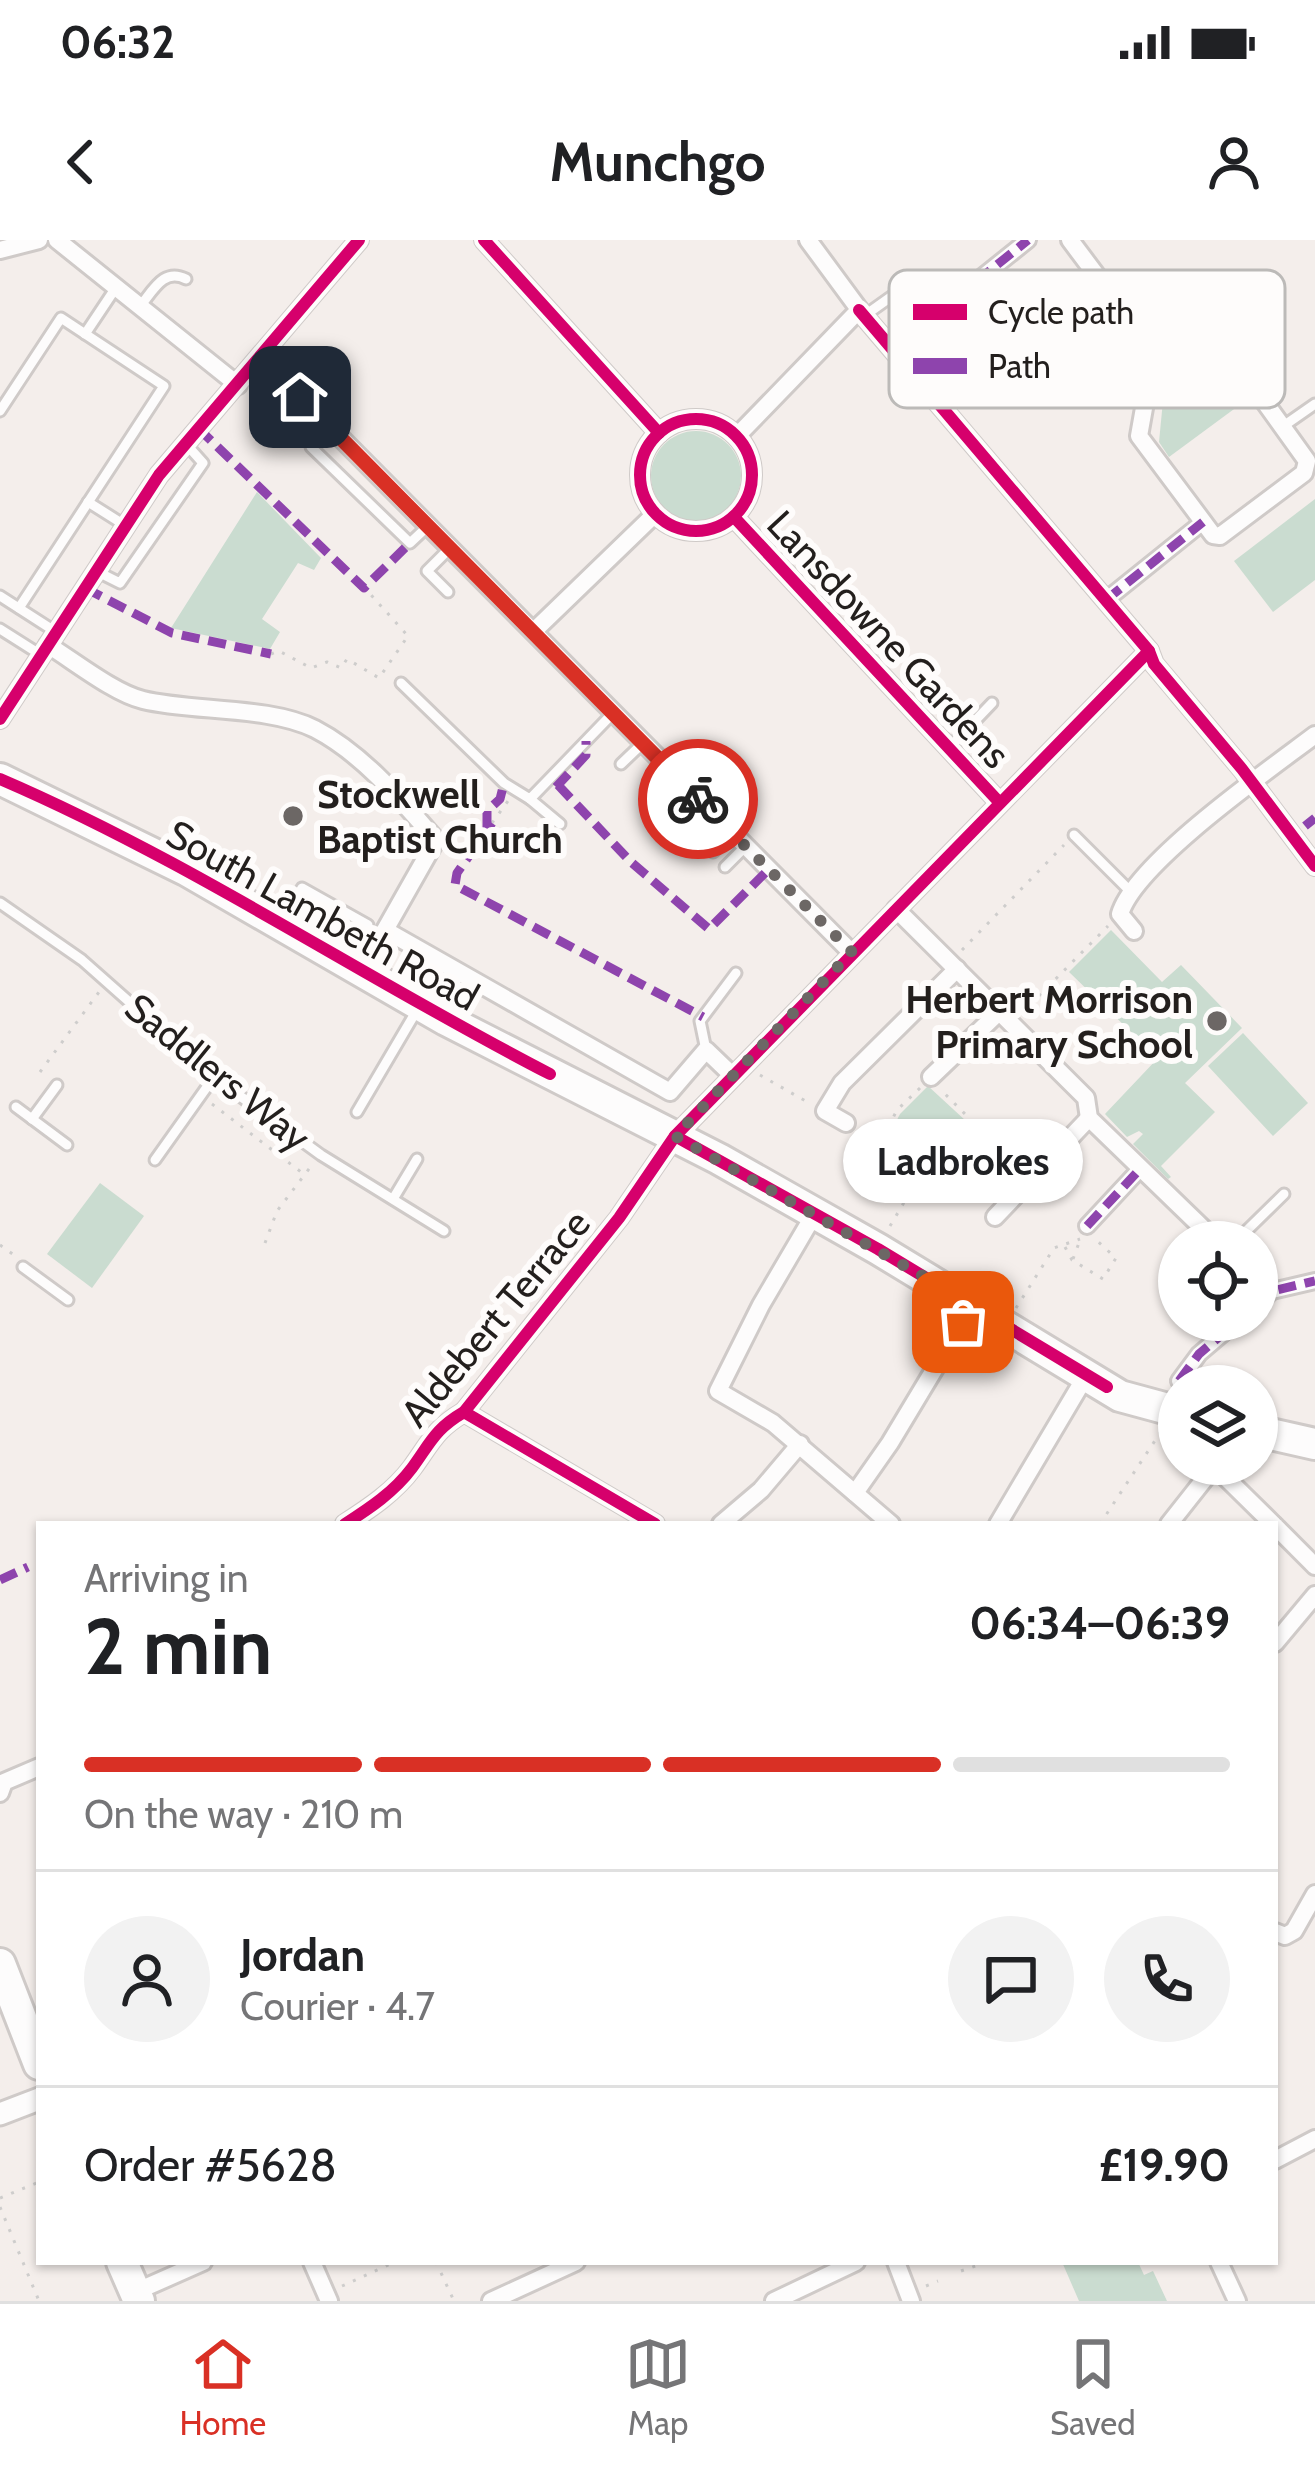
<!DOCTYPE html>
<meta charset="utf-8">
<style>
body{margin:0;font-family:Cabin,sans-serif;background:#f2f2f2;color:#202124;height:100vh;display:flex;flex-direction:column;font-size:45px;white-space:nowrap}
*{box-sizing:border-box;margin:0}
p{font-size:39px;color:#757577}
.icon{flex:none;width:66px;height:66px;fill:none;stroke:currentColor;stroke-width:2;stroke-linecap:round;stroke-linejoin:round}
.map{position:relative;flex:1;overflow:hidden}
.panel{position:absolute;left:36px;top:1281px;width:1242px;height:744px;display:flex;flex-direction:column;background:#fff;border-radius:0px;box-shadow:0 3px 9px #0004}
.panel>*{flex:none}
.fabs{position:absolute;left:1158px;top:981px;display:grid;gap:24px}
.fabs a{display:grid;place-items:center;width:120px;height:120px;border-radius:50%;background:#fff;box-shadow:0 3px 9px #0004;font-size:60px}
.pin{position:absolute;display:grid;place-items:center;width:102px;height:102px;color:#fff;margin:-51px;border-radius:24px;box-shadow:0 6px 18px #0006}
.courier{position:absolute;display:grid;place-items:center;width:120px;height:120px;margin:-60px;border:9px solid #d93025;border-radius:50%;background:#fff;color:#222;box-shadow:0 3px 15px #0007}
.bubble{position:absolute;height:84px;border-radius:42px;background:#fff;box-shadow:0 3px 9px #0004;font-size:39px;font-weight:700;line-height:84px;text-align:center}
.summary em{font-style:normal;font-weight:700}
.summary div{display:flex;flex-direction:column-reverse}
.summary{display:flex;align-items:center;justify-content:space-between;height:204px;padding:0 48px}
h1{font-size:78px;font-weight:700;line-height:90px}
.bar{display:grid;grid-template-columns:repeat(4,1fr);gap:18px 12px;align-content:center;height:144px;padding:0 48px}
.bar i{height:15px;border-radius:9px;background:#e0e0e0}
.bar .current{background:#d93025}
.bar p{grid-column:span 4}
.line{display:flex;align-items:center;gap:30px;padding:0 48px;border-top:3px solid #e0e0e0}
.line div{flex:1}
.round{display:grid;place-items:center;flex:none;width:126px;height:126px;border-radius:63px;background:#f2f2f2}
.status{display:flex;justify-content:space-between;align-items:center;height:84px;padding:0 60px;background:#fff;direction:ltr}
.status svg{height:33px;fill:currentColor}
header{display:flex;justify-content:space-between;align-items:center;height:156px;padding:0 48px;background:#fff;font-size:54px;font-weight:700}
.tabs{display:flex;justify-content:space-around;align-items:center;height:168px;border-top:3px solid #e0e0e0;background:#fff;font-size:33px;color:#757577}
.tabs a{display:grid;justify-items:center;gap:6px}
.tabs .current{color:#d93025}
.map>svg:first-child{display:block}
</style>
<div class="status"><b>06:32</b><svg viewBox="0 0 49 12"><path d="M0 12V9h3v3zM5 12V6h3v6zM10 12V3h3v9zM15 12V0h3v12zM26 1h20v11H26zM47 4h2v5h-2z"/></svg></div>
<header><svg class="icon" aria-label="back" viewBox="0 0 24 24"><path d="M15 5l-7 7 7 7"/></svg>Munchgo<svg class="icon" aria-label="person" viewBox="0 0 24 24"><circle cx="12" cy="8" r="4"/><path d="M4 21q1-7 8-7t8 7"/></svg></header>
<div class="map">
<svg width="1315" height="2061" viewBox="0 0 1315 2061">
<rect width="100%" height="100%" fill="#f4eeeb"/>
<g fill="#cadcd0">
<path d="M 1178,130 L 1237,138 L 1249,158 L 1169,217 L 1159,202 L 1165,140 Z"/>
<circle cx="696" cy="236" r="45"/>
<path d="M 257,252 L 321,318 L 314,330 L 298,323 L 262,379 L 280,392 L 270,409 L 171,388 Z"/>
<path d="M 1315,259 L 1315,340 L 1273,372 L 1234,321 Z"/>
<path d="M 1111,690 L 1162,742 L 1181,725 L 1242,788 L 1185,843 L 1215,872 L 1161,926 L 1171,937 L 1168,939 L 1133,904 L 1143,894 L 1139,891 L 1127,897 L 1105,874 L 1158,818 L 1069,732 Z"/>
<path d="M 1243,793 L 1308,863 L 1273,896 L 1208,826 Z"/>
<path d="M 928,846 L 966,881 L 927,923 L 912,925 L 885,903 L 900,874 Z"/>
<path d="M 100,943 L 144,976 L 92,1048 L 47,1014 Z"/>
<path d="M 1062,2022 L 1138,2022 L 1144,2035 L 1153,2031 L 1167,2061 L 1079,2061 Z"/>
</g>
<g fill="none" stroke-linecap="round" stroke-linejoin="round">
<g stroke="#cfcac8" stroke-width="15">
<g id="service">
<path d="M 141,65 C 154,49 164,28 186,39"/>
<path d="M 864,76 L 902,49"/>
<path d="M 85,94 L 117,46"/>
<path d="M 0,171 L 61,78 L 164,146 L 19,368"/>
<path d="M 330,187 L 311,207 L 410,303 L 427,287"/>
<path d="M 1282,187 L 1315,164"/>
<path d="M 88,262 L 126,286"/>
<path d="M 96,331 L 120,343 L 203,223 L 186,204"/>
<path d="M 448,352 L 427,331 L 449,309"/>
<path d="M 0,356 L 56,392"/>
<path d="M 0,389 L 41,415"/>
<path d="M 401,443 L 504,543 L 530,559 L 614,472"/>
<path d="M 948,509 L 992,463"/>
<path d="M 621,524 L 644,502"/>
<path d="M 667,527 L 647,546 L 713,612 L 731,593"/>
<path d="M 530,559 L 560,584"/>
<path d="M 1074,595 L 1131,652"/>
<path d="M 725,627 L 745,607"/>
<path d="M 0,663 L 82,720 L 214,837 L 321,915 L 444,991"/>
<path d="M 284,681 L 302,648 L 368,685"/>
<path d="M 706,810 L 700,781 L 736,733"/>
<path d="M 16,867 L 67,905"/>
<path d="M 357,872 L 417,770"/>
<path d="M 32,879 L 57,845"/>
<path d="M 155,920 L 214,837"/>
<path d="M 393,959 L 417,919"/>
<path d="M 1235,1002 L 1284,954"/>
<path d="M 23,1027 L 68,1060"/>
</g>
</g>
<g stroke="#cfcac8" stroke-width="20">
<g id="pedestrian">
<path d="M 892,109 L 1028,0"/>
<path d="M 1106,360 L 1203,282"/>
<path d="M 1087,986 L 1141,928"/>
<path d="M 1257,1065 L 1272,1051 L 1315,1041"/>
<path d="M 1179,1141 L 1199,1114 L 1239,1080"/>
</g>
</g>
<g stroke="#cfcac8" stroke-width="22">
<g id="minor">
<path d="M 57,0 L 238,145"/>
<path d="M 484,0 L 659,193"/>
<path d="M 808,0 L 864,76 L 1149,411 L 1154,424 L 1242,529 L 1315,626"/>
<path d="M 1070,0 L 1154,112 L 1241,129 L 1307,221 L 1304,233 L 1220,296 L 1213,295 L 1139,196 L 1154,112"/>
<path d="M 0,10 L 39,0"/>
<path d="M 257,123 L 330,187 L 852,713"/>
<circle cx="696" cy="235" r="56"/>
<path d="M 738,195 L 859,70"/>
<path d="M 734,277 L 999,562"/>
<path d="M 535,390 L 655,274"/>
<path d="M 48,405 C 74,421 114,453 143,460 C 192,472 270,466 315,489 C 363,514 401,560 436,600 L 385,690 L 670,852 L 706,810 L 732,835"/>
<path d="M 0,479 L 159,235 L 359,0"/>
<path d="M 896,669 L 1086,858 L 1089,878 L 1217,1002"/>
<path d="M 1134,691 L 1120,674 C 1135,623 1270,529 1315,495"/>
<path d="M 931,837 L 1000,771"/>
<path d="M 846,883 L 825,871 L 842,843 L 957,729"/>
<path d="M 815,973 L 761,1065 L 718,1151 L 773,1183 L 891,1284"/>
<path d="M 995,977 L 1089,878"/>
<path d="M 464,1172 L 655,1284"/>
<path d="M 1212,1224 L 1273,1284"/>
<path d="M 855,1253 L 890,1203 L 973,1065"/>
<path d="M 345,1284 C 370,1268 394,1252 412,1228 C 431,1202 435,1189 464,1172 L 619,978 L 675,896 L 1149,411"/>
<path d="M 721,1284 L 761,1250 L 800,1204"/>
<path d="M 998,1284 L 1087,1134"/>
<path d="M 1169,1284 L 1214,1227"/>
<path d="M 1275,1286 L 1315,1326"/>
<path d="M 1275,1403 L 1315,1355"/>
<path d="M 0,1553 L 4,1542 L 39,1527"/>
<path d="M 1275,1692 L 1285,1696 L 1294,1691 L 1315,1654"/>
<path d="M 1275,1920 L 1315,1899"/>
<path d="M 312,2022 L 329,2061"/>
<path d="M 896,2022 L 911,2061"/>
<path d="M 1219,2022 L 1237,2061"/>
<path d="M 135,2052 L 203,2022"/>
<path d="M 491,2061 L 576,2022"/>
<path d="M 774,2061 L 856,2022"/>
</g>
</g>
<g stroke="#cfcac8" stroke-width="27">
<path id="tertiary" d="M 0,1874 L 39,1859"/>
</g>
<g stroke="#cfcac8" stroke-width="36">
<g id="trunk">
<path d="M 0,539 L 186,630 L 446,780 L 719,919 L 878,1009 L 1120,1156 L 1179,1172"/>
<path d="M 1257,1191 L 1315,1204"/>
<path d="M 0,1724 L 39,1824"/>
<path d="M 122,2022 L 139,2061"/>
</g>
</g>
<g stroke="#cecdcc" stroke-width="3" stroke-dasharray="3 9" stroke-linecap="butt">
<path d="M 271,414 L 279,411 L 311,428 L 327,422 L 341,428 L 347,419 L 379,438 L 408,396 L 363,346"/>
<path d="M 492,583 L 508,561"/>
<path d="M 962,710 L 1064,605"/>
<path d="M 1022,773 L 1108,686"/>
<path d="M 40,832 L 99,752"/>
<path d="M 760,835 L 809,863"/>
<path d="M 920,848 L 897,870 L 879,905 L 922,935"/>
<path d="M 212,864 L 305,935"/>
<path d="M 890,986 L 918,939 L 972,881 L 942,851"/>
<path d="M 265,1003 L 277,971 L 312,925"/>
<path d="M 0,1005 L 14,1015"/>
<path d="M 1065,1007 L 1072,1020 L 1103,1039 L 1116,1018 L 1095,999"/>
<path d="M 1073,1019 L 1080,1000"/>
<path d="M 1016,1068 L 1054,1008 L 1080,999"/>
<path d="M 1100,1284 L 1162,1190"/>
<path d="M 0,1958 L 39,1942"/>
<path d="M 0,1967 L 39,2061"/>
<path d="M 436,2022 L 454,2061"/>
<path d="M 961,2031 L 984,2023"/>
<path d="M 342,2046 L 395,2022"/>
<path d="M 926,2046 L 938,2041"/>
</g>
<use href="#service" stroke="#fdfcfc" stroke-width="9"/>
<use href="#pedestrian" stroke="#fdfcfc" stroke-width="14"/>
<use href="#minor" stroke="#fdfcfc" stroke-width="16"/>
<use href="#tertiary" stroke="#fdfcfc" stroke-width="21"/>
<use href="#trunk" stroke="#fdfcfc" stroke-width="30"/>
<g stroke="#8e44ad" stroke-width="9" stroke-dasharray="18 9" stroke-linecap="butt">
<path d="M 892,109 L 1028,0"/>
<path d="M 198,188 L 364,348 L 410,303"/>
<path d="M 85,348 L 172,393 L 271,414"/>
<path d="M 1106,360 L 1203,282"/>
<path d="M 558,545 L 631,622 L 709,689 L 769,629"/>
<path d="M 556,547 L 586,515 L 586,501"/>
<path d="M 492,583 L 457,633 L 455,645 L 703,777"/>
<path d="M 1305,586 L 1315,578"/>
<path d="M 487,589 L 487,571 L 500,559 L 504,543"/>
<path d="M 1087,986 L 1141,928"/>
<path d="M 1257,1065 L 1272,1051 L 1315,1041"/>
<path d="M 1179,1141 L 1199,1114 L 1239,1080"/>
<path d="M 0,1340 L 28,1327"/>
</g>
<g stroke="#fefcfb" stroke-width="20">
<g id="cycleway">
<path d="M 484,0 L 659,193"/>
<path d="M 859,70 L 1149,411 L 1154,424 L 1242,529 L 1315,626"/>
<circle cx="696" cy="235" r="56"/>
<path d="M 734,277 L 999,562"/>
<path d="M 0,479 L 159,235 L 359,0"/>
<path d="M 0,539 C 191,621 365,739 550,834"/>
<path d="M 675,896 L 878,1009 L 1107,1147"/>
<path d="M 464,1172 L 655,1284"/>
<path d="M 345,1284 C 370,1268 394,1252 412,1228 C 431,1202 435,1189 464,1172 L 619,978 L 675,896 L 1149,411"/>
</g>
</g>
<use href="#cycleway" stroke="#d6006c" stroke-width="12"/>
</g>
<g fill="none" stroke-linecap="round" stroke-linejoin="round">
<path stroke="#6c6765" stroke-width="12" stroke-dasharray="0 21.6" d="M 698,559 L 852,712 L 675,896 L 974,1065 L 963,1082"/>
<path stroke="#d93025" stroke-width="15" d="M 300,157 L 698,559"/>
</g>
<g fill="#6c6765" stroke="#fefcfb" stroke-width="4.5">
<circle cx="293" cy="576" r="12"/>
<circle cx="1217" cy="781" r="12"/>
</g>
<g text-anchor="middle" stroke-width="12" stroke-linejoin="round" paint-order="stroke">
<g font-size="39" fill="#231f1d" stroke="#fefcfb">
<text transform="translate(889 399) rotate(47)" y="14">Lansdowne Gardens</text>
<text transform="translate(323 675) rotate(29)" y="14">South Lambeth Road</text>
<text transform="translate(218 832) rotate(39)" y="14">Saddlers Way</text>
<text transform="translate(495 1078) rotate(-50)" y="14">Aldebert Terrace</text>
</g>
<g font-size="39" font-weight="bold" fill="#231f1d" stroke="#fefcfb" text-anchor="start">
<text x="317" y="568">Stockwell<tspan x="317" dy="45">Baptist Church</tspan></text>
<text x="1193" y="773" text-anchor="end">Herbert Morrison<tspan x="1193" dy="45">Primary School</tspan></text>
</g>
</g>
<rect x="889" y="30" width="396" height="138" rx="18" fill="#fefcfb" stroke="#bcbab8" stroke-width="3"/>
<rect x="913" y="64" width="54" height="16" fill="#d6006c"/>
<rect x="913" y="118" width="54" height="16" fill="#8e44ad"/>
<g font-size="33" fill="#231f1d">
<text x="988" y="84">Cycle path</text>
<text x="988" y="138">Path</text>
</g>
</svg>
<div class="fabs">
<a><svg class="icon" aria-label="locate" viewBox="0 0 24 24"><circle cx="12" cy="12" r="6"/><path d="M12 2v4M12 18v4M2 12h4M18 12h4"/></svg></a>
<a><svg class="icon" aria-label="layers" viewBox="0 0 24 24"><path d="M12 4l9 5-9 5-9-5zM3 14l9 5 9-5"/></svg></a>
</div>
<div class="pin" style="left:963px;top:1082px;background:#ea580c"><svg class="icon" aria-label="bag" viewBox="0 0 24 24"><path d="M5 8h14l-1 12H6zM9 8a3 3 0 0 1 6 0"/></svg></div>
<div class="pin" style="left:300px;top:157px;background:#1f2937"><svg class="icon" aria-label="home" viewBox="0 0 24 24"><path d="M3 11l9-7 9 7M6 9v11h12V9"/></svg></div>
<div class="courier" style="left:698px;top:559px"><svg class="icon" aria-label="bike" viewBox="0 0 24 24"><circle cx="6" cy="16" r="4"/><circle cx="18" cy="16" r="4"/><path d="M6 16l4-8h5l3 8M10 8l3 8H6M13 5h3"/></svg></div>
<div class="bubble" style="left:843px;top:879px;width:240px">Ladbrokes</div>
<section class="panel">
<div class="summary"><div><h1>2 min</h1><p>Arriving in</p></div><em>06:34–06:39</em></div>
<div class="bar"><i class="current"></i><i class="current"></i><i class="current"></i><i></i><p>On the way · 210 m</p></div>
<div class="line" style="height:216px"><a class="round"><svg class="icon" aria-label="person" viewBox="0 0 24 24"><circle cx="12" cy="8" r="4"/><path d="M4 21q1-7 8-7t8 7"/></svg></a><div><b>Jordan</b><p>Courier · 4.7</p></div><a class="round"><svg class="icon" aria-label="chat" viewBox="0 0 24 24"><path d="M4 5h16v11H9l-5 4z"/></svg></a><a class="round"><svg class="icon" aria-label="phone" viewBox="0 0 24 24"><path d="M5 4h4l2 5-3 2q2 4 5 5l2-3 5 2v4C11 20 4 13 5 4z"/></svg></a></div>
<div class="line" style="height:156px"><div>Order #5628</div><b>£19.90</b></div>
</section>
</div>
<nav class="tabs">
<a class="current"><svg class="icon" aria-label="home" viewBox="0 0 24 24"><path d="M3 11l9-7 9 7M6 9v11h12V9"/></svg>Home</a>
<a><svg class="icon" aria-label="map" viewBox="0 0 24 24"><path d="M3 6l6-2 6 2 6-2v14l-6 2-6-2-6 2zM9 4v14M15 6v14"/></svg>Map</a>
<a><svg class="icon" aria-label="saved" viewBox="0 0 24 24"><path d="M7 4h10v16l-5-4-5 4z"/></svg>Saved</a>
</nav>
